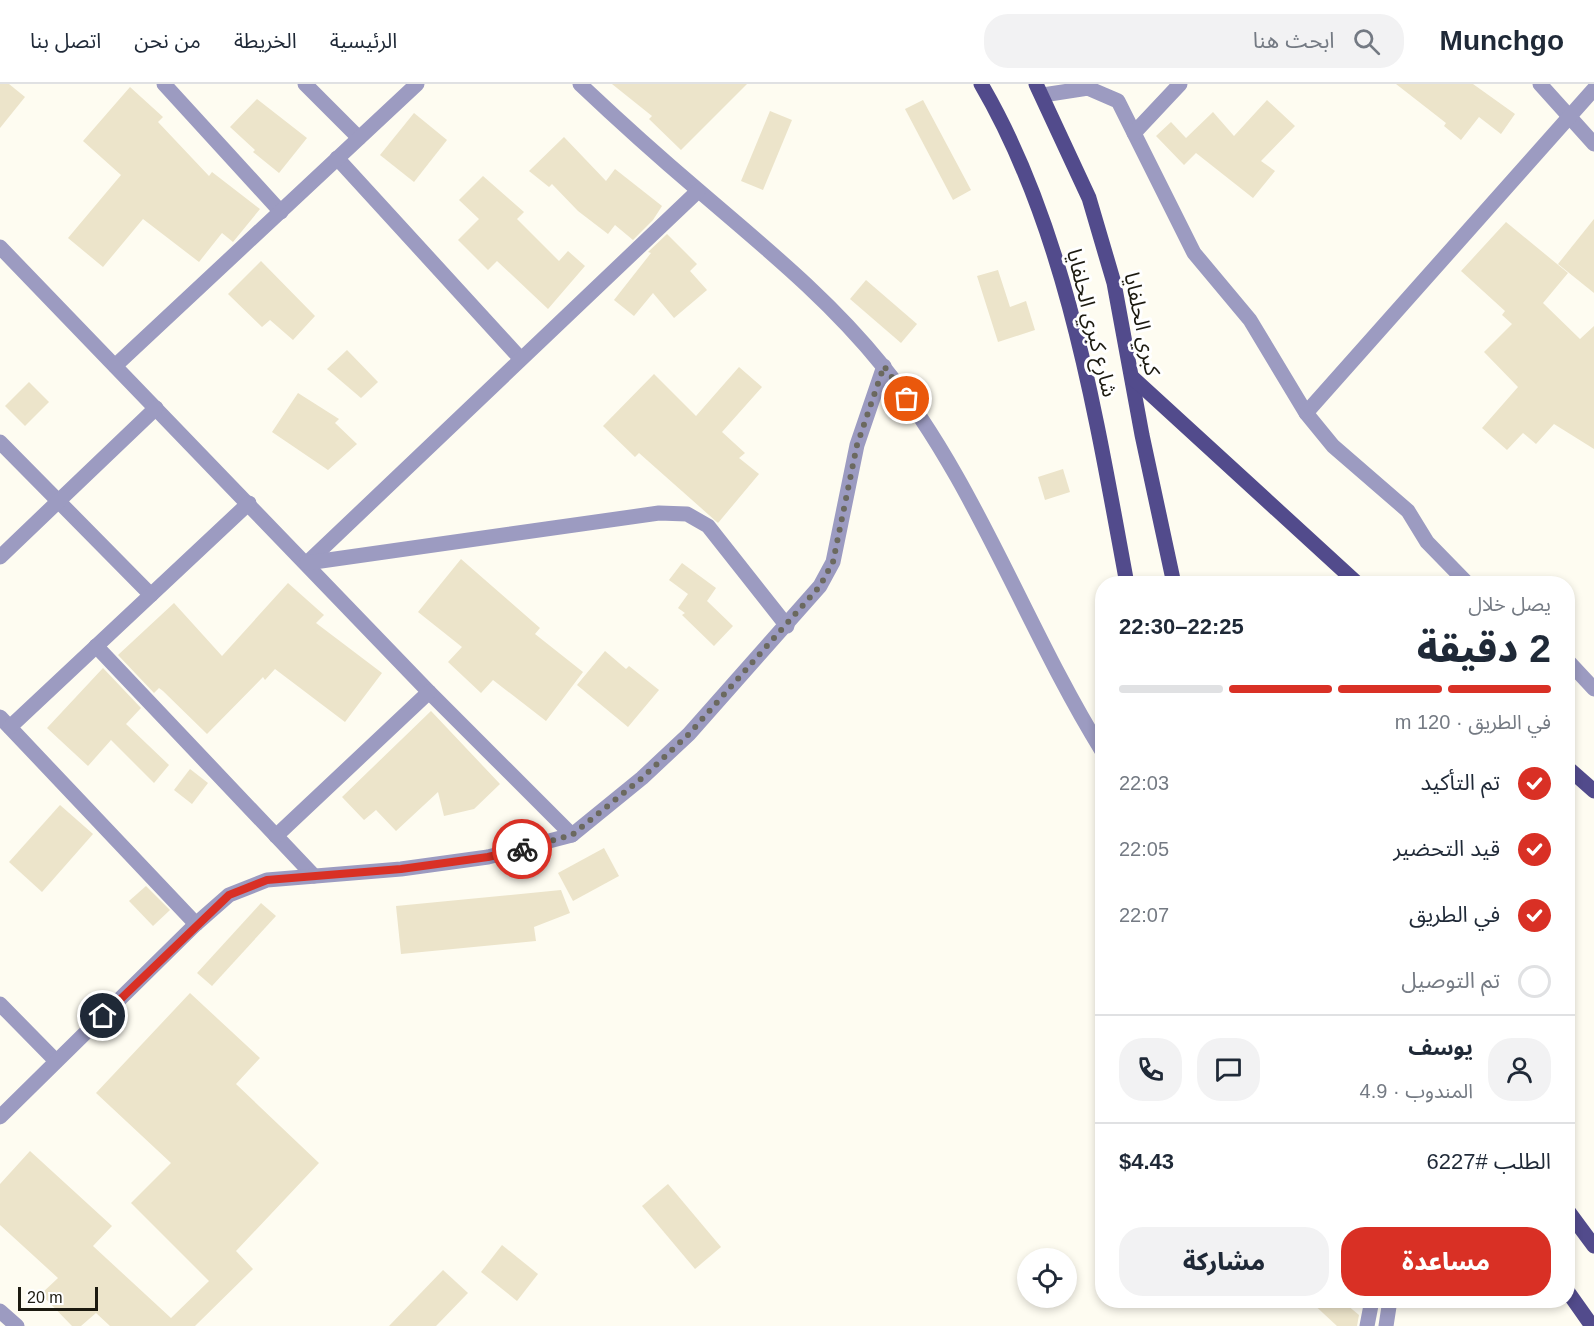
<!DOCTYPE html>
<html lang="ar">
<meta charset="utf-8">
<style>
body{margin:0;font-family:Arial,"Noto Sans Arabic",sans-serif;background:#f2f2f3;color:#1f2937;direction:rtl;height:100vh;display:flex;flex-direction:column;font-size:22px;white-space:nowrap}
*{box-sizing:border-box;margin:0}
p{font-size:20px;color:#747a83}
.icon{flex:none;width:33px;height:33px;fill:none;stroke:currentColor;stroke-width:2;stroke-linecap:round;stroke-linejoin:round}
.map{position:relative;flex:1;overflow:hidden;direction:ltr}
.sheet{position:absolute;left:1095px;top:492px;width:480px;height:732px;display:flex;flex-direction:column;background:#fff;border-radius:24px;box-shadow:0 3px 9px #0003;direction:rtl}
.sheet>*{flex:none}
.tools{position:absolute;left:1017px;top:1164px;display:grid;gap:12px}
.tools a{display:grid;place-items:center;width:60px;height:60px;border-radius:50%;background:#fff;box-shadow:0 3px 9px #0003;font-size:30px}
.scale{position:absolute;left:18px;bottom:15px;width:80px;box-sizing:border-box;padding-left:6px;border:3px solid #1c1a10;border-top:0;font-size:16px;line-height:21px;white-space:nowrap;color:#1c1a10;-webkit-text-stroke:4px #fff;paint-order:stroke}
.pin{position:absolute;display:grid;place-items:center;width:51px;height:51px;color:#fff;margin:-26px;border:3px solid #fff;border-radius:50%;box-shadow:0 2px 6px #0007}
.courier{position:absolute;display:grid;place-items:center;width:60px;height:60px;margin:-30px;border:4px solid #d93025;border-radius:50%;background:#fff;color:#222;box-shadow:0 2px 8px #0007}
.summary em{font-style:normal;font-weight:800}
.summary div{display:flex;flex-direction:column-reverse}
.summary{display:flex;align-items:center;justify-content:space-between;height:102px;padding:0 24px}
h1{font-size:39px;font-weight:800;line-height:45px}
.bar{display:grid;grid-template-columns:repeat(4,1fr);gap:9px 6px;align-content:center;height:72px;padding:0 24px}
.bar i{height:8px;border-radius:4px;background:#e0e1e3}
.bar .active{background:#d93025}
.bar p{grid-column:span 4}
.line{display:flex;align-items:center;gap:15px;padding:0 24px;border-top:2px solid #e0e1e3}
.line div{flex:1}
.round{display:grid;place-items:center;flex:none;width:63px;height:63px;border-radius:24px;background:#f2f2f3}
ol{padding:0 24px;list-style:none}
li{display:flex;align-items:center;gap:18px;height:66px}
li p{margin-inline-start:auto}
li .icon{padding:6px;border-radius:50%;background:#d93025;color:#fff;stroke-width:4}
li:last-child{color:#747a83}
li i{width:33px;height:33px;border:3px solid #e0e1e3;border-radius:50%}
.primary-button{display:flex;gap:12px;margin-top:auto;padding:12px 24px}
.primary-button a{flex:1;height:69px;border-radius:24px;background:#d93025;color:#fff;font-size:24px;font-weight:800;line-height:69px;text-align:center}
.primary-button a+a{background:#f2f2f3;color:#1f2937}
header{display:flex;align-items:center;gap:36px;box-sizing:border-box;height:84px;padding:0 30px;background:#fff;border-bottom:2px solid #e0e1e3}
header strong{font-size:28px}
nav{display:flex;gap:33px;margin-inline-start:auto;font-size:21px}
.search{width:420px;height:54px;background:#f2f2f3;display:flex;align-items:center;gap:15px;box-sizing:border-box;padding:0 21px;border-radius:24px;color:#747a83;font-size:22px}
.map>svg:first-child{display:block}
</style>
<header>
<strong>Munchgo</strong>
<div class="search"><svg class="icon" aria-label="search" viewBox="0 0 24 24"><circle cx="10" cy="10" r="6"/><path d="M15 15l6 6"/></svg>ابحث هنا</div>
<nav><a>الرئيسية</a><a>الخريطة</a><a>من نحن</a><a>اتصل بنا</a></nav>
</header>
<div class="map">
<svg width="1594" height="1242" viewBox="0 0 1594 1242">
<rect width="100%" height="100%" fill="#fefcf1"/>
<g fill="#ece4ca">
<path d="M 0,0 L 9,0 L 25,13 L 0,44 Z"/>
<path d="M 612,0 L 747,0 L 681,66 L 649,35 L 652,32 Z"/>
<path d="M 1396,0 L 1473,0 L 1515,30 L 1501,50 L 1479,33 L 1461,56 L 1444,42 L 1446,39 Z"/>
<path d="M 130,3 L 163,33 L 158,38 L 209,92 L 212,88 L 260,125 L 233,158 L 222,149 L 199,178 L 143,135 L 103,183 L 68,154 L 121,91 L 83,57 Z"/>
<path d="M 257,15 L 307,54 L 279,89 L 253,68 L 255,66 L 230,43 Z"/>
<path d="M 923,16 L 971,106 L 953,116 L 905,25 Z"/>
<path d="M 1267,16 L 1295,42 L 1261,77 L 1275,87 L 1253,114 L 1196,69 L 1184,81 L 1156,52 L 1171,38 L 1186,54 L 1213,28 L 1234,52 Z"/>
<path d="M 770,27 L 792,36 L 763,106 L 741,97 Z"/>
<path d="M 414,29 L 447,56 L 414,98 L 380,71 Z"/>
<path d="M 564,53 L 606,97 L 615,85 L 662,122 L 653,136 L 633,156 L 615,141 L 608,150 L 578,127 L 552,100 L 549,103 L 529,87 Z"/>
<path d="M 483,92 L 524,128 L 517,135 L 559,177 L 568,167 L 585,182 L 548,225 L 497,177 L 488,186 L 458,156 L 479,135 L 459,116 Z"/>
<path d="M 1594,135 L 1594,209 L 1558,180 Z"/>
<path d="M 1506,138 L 1568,189 L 1543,219 L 1580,255 L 1594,242 L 1594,365 L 1554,340 L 1536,360 L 1523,349 L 1507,366 L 1482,344 L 1518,303 L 1484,268 L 1512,240 L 1502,231 L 1505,227 L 1461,187 Z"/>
<path d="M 667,150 L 697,180 L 690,187 L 707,206 L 674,234 L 653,209 L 634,232 L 614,216 L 651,169 L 648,168 Z"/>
<path d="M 261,177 L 315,232 L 293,256 L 270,236 L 262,243 L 228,210 Z"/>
<path d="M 998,186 L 1010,223 L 1026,217 L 1035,246 L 998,258 L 977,192 Z"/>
<path d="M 866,196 L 917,240 L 901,259 L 850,215 Z"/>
<path d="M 347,266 L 378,298 L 361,314 L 327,285 Z"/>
<path d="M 739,283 L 762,303 L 722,348 L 745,369 L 739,374 L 759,390 L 718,439 L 639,369 L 635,373 L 603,342 L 654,290 L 696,332 Z"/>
<path d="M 29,298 L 49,318 L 25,342 L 5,322 Z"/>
<path d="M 298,309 L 339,335 L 335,339 L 357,360 L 328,386 L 272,348 Z"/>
<path d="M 1063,385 L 1070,408 L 1045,416 L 1038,393 Z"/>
<path d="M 461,475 L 540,544 L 535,550 L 583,588 L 546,637 L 493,596 L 481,609 L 448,578 L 462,563 L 418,528 Z"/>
<path d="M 682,479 L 716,504 L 707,517 L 733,542 L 714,562 L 682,531 L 685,529 L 678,524 L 688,510 L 669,496 Z"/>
<path d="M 288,499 L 324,531 L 316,539 L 382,589 L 345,638 L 275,585 L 265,596 L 263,593 L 207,650 L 163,607 L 159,604 L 154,609 L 118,571 L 174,519 L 222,572 Z"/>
<path d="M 605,567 L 626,585 L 629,582 L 659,606 L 628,643 L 577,601 Z"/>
<path d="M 103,584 L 141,624 L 126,640 L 169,681 L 154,699 L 111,656 L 88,682 L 47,644 Z"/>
<path d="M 431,627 L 500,700 L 474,725 L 444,732 L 438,708 L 396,747 L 376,726 L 364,736 L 342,713 Z"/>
<path d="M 190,685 L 208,699 L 192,720 L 174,706 Z"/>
<path d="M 60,721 L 93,750 L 42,808 L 9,778 Z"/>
<path d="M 604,764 L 619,792 L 573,817 L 558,789 Z"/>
<path d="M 146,802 L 170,826 L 153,842 L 129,817 Z"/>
<path d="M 561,806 L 570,829 L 534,843 L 536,857 L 401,870 L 396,822 Z"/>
<path d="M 261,819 L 276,832 L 212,902 L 197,889 Z"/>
<path d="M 190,909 L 260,974 L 236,1000 L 319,1079 L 236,1167 L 253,1185 L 195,1242 L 110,1242 L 96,1229 L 81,1242 L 72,1242 L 41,1210 L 58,1194 L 0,1141 L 0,1100 L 30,1067 L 112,1142 L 93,1162 L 171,1234 L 209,1197 L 131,1119 L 171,1079 L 96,1009 Z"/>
<path d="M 668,1100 L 721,1163 L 695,1185 L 642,1122 Z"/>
<path d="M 502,1161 L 538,1190 L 517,1217 L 481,1188 Z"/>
<path d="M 443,1186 L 468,1209 L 436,1242 L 389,1242 Z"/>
<path d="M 1309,1216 L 1341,1216 L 1359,1231 L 1357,1242 L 1337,1242 Z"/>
</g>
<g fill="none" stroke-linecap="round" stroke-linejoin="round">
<g stroke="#9c9bc1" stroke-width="15">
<path d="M 164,0 L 281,128"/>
<path d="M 305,0 L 359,54"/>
<path d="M 580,0 C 618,36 658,72 698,106 C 763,162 828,214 882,281 C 976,397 1024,541 1102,667"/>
<path d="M 1540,0 L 1594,60"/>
<path d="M 1043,11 L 1088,4 L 1118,17 L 1194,169 L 1250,236 L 1306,329 L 1333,362 L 1408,427 L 1427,458 L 1468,500"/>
<path d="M 1134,49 L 1180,0"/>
<path d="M 337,74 L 520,274"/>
<path d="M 0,163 L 429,608 L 572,751"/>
<path d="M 115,282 L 417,0"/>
<path d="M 1306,329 L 1594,5"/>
<path d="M 0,358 L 151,511"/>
<path d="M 0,473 L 156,324"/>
<path d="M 307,479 L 698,107"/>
<path d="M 307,479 L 659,429 L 687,430 L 708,442 L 787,542"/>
<path d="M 96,562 L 314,792"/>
<path d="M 1568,577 L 1594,605"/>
<path d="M 0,633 L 196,840"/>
<path d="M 10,643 L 249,419"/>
<path d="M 276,752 L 429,608"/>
<path d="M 0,920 L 56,977"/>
<path d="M 0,1033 L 196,840 L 229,811 L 267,796 L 401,785 L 488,773 L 572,751 L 642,694 L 689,650 L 820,502 L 833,478 L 857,361 L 884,282"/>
<path d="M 0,1227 L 17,1242"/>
<path d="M 1367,1242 L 1372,1216"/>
<path d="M 1386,1242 L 1390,1216"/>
</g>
<g stroke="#524b8c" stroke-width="15">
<path d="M 981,0 C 1067,147 1096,333 1127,500"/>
<path d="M 1036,0 L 1089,114 L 1114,199 L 1142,351 L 1174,500"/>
<path d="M 1133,294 L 1358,500"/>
<path d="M 1568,684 L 1594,707"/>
<path d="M 1568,1127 L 1594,1162"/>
<path d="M 1568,1208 L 1592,1242"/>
</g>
</g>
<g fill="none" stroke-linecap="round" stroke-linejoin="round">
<path stroke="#6b695f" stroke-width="6" stroke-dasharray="0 10.8" d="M 522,765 L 572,751 L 642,694 L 689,650 L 820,502 L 833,478 L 857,361 L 884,282 L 907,315"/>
<path stroke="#d93025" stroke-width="8" d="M 103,932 L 229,811 L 267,796 L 401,785 L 488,773 L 522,765"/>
</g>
<g text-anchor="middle" stroke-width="6" stroke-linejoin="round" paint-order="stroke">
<g font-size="21" fill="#1c1a10" stroke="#fff">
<text transform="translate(1092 239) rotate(76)" y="7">شارع كبري الحلفايا</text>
<text transform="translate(1142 240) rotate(78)" y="7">كبري الحلفايا</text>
</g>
</g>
</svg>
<div class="tools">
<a><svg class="icon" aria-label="locate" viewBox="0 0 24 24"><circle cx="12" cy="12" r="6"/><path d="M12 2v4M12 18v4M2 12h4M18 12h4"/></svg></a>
</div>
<div class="scale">20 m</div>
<div class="pin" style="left:907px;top:315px;background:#ea580c"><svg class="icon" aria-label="bag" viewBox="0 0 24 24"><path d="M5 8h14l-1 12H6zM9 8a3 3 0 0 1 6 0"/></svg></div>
<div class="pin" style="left:103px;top:932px;background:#1f2937"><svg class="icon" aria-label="home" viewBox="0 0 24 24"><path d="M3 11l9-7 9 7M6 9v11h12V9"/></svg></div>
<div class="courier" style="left:522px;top:765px"><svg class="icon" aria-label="bike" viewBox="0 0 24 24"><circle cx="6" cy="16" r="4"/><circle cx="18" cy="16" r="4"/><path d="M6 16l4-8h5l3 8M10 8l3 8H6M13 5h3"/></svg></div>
<section class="sheet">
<div class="summary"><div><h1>2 دقيقة</h1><p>يصل خلال</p></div><em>22:25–22:30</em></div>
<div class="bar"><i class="active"></i><i class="active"></i><i class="active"></i><i></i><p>في الطريق · 120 m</p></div>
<ol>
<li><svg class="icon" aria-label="check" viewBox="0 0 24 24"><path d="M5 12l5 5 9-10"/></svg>تم التأكيد<p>22:03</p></li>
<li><svg class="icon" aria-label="check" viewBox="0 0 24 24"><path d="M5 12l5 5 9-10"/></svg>قيد التحضير<p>22:05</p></li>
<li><svg class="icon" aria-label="check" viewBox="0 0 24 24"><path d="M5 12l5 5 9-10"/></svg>في الطريق<p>22:07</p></li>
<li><i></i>تم التوصيل</li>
</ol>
<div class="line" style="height:108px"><a class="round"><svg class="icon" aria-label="person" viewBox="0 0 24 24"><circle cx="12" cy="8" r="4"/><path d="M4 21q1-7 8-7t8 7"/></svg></a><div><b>يوسف</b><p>المندوب · 4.9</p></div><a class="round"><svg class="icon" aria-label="chat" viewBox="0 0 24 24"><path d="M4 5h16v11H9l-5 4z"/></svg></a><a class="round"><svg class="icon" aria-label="phone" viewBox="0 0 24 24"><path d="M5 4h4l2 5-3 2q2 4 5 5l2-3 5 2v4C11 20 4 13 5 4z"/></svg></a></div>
<div class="line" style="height:78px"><div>الطلب #6227</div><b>$4.43</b></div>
<div class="primary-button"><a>مساعدة</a><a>مشاركة</a></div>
</section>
</div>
